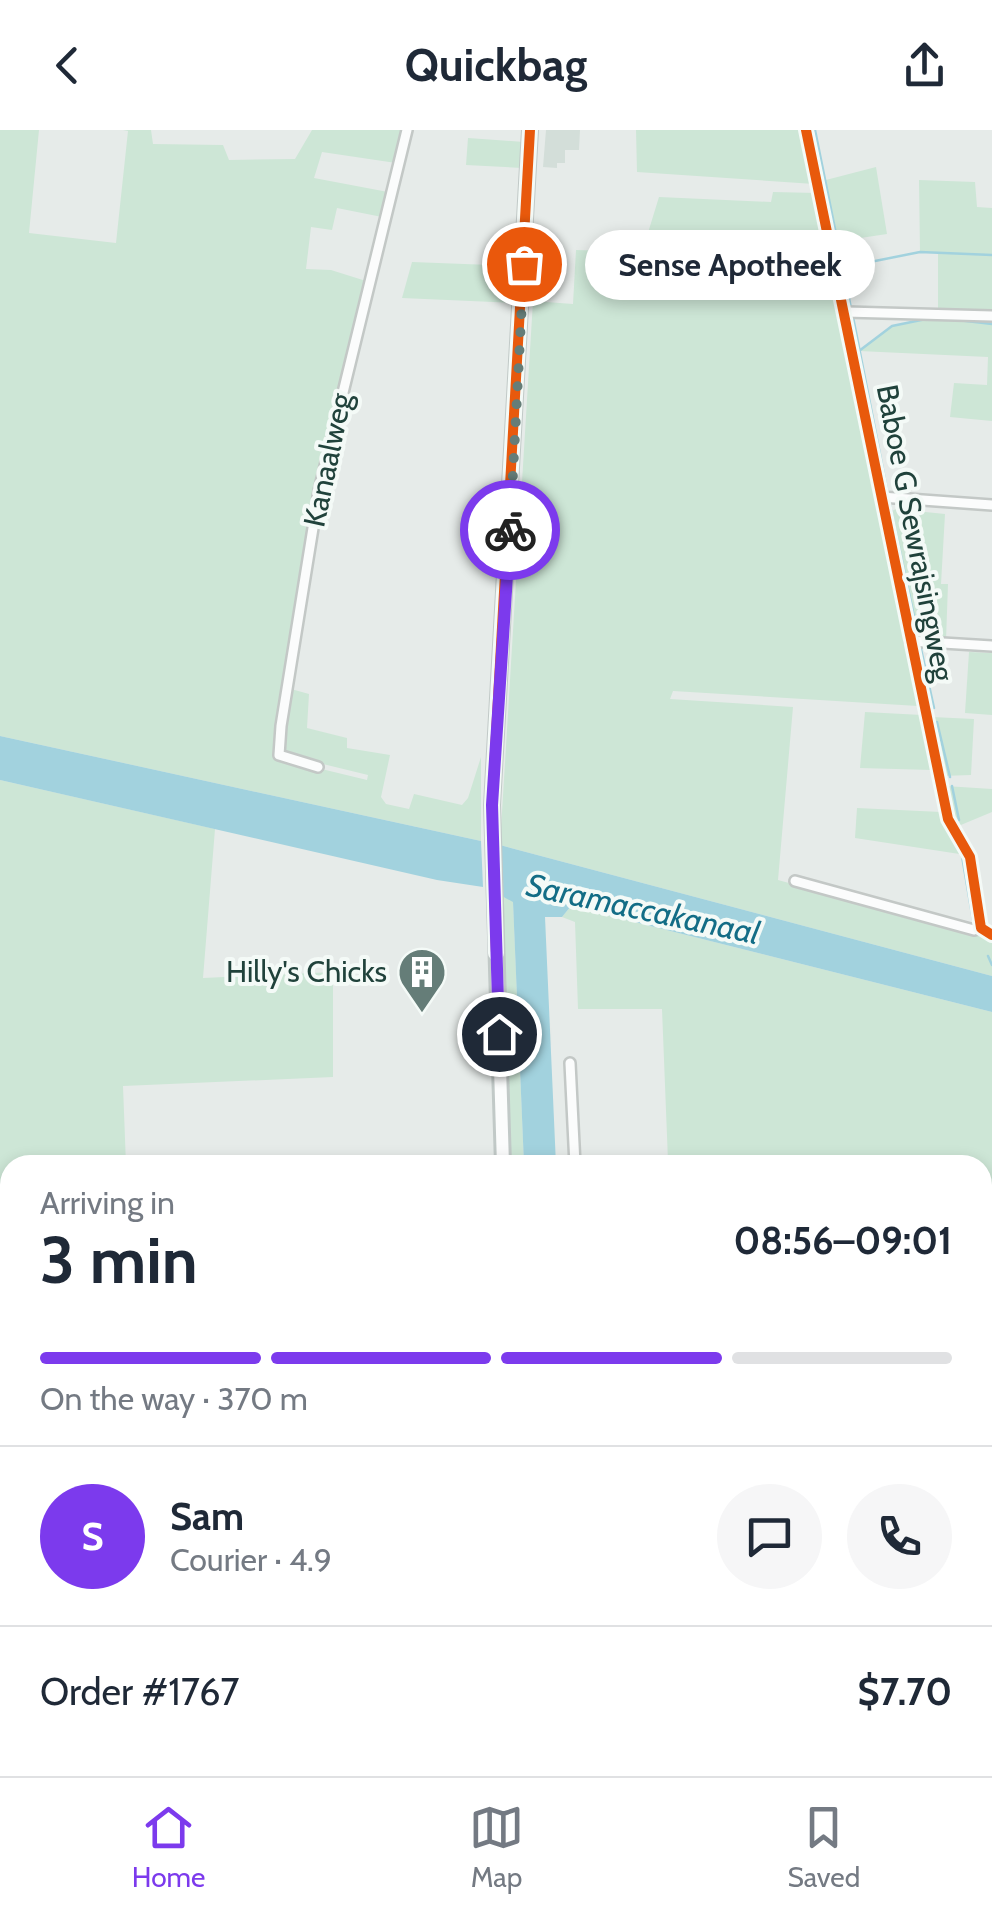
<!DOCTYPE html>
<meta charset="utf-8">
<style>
body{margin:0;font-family:Cabin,sans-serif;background:#f6f6f7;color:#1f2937;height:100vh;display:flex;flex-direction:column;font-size:38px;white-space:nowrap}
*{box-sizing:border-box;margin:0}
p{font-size:32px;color:#747a83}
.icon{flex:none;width:55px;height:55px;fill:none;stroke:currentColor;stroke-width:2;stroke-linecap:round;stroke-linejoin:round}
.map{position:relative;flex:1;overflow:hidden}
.sheet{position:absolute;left:0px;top:1025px;width:992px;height:622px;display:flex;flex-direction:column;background:#fff;border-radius:30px 30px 0 0;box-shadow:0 5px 15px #0003}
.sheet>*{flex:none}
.pin{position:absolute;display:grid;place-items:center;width:85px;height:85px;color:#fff;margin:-42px;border:5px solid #fff;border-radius:50%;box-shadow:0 2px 10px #0007}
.courier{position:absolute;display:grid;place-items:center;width:100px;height:100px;margin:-50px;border:8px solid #7c3aed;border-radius:50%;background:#fff;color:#222;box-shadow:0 2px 12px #0007}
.bubble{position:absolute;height:70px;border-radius:35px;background:#fff;box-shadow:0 5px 15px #0003;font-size:32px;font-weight:800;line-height:70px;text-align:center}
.headline em{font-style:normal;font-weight:800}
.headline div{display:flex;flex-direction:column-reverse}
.headline{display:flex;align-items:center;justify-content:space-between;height:170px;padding:0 40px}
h1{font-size:65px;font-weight:800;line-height:75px}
.bar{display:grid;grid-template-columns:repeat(4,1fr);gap:15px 10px;align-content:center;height:120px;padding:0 40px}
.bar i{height:12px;border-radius:8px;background:#e0e1e3}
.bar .active{background:#7c3aed}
.bar p{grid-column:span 4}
.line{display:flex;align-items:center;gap:25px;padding:0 40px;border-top:2px solid #e0e1e3}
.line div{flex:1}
.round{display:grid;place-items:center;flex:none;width:105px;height:105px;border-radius:52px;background:#f6f6f7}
header{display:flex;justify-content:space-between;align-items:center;height:130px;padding:0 40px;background:#fff;font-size:45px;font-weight:800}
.tab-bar{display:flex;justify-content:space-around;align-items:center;height:140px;border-top:2px solid #e0e1e3;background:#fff;font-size:28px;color:#747a83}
.tab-bar a{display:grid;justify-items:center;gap:5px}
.tab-bar .active{color:#7c3aed}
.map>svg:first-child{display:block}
</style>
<header><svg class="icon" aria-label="back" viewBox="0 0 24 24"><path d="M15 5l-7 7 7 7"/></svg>Quickbag<svg class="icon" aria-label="share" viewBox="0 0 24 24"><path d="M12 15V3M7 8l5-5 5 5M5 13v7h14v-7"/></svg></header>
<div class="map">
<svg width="992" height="1646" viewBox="0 0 992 1646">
<rect width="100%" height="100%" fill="#e6ebe9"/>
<path fill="#d3ded9" d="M 546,0 L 580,0 L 579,20 L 565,20 L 565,33 L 557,33 L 557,38 L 543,37 Z"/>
<g fill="#cde6d6">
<path d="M 0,0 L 39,0 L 29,103 L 116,113 L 128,1 L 123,0 L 151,0 L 153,14 L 223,15 L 229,30 L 295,29 L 312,0 L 404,0 L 396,33 L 322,22 L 314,48 L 388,62 L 382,87 L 337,78 L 332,100 L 311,97 L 306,139 L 331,140 L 366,151 L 343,247 L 276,628 L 367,650 L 368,645 L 282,624 L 291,559 L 309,564 L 307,598 L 347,608 L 347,618 L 390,625 L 381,667 L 386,674 L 409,679 L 414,664 L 462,675 L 468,668 L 481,627 L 481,711 L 0,606 Z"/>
<path d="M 636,0 L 803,0 L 814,54 L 637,42 Z"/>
<path d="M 468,8 L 524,12 L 522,38 L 466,35 Z"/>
<path d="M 876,37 L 887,104 L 834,112 L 822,51 Z"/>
<path d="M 919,50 L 975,52 L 977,77 L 992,78 L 992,291 L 950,287 L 954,253 L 987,255 L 988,227 L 859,221 L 892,196 L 938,187 L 938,123 L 920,122 Z"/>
<path d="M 773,62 L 817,63 L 918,576 L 673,561 L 670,569 L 793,577 L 778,750 L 992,809 L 992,846 L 500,715 L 533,171 L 573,174 L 576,120 L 611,121 L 613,104 L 647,106 L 659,67 L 771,72 Z"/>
<path d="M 412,132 L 518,136 L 515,173 L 402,168 Z"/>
<path d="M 896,379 L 945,384 L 941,454 L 948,454 L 946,510 L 916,507 L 913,503 L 888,383 Z"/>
<path d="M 969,522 L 992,523 L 992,585 L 965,583 Z"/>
<path d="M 865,582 L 922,585 L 932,640 L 860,638 Z"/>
<path d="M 932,587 L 974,589 L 971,645 L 942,646 Z"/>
<path d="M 0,650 L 215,699 L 203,848 L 333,842 L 333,947 L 123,956 L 126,1035 L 10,1035 L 10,1126 L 0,1126 Z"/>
<path d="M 945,656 L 992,659 L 992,682 L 956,697 Z"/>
<path d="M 857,678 L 941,682 L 966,725 L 855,708 Z"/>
<path d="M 500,765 L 513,771 L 524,1035 L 510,1035 Z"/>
<path d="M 571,776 L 992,882 L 992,1159 L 983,1160 L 982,1035 L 676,1035 L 676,1031 L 668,1031 L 662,879 L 578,879 L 575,792 L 562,787 Z"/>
<rect x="0" y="1172" width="10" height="427"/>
<path d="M 983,1217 L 992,1217 L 992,1429 L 987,1430 L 987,1436 L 992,1436 L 992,1646 L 975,1644 L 975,1638 L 982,1638 Z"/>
<rect x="148" y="1638" width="236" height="8"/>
</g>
<g fill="#a2d2de">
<path d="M 0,606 L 481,711 L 483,757 L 437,750 L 0,650 Z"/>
<path d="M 500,715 L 992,846 L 992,882 L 571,776 L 562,787 L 545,787 L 556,1035 L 524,1035 L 513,772 L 500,765 Z"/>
</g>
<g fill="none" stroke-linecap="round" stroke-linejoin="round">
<g stroke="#a2d2de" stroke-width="2.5">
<path d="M 815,0 L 851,178"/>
<path d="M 845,137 L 920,122 L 992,125"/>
<path d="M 853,187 L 887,360"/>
<path d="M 949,189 L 992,194"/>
<path d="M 859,221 L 892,196 L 926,189"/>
<path d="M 890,375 L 918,505"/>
<path d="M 921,519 L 934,578"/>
<path d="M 937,592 L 950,647"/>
<path d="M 952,656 L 959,690"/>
<path d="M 962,726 L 973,790"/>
<path d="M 988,826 L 992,835"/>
</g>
<g stroke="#c3c8c6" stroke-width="14">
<g id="street">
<path d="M 806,0 L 948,689 L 970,727 L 981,798 L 992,805"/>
<path d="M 846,182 L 992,186"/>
<path d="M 881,367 L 992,375"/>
<path d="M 910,511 L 992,516"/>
<path d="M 318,637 L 279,625 L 281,596 L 319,361 L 407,0"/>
<path d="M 795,751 L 974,800 L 981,798"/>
<path d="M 570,933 L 575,1035"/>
<path d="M 604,1638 L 604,1646"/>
</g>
</g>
<g stroke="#c1c9c7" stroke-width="18">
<g id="secondary">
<path d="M 503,1035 L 492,675 L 530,0"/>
<path d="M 526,1638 L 526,1646"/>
</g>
</g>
<use href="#street" stroke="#fbfcfc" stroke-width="9"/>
<use href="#secondary" stroke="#fbfcfc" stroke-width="12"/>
<g stroke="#f4faf7" stroke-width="16">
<g id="cycleway">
<path d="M 806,0 L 948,689 L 970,727 L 981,798 L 992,805"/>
<path d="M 496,823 L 492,675 L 530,0"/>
</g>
</g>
<use href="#cycleway" stroke="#e8590c" stroke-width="10"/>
</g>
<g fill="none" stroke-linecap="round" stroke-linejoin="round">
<path stroke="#657d78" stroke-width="10" stroke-dasharray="0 18" d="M 510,400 L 524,134"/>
<path stroke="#7c3aed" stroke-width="12" d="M 499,904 L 492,675 L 510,400"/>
</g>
<defs>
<g id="building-pin" transform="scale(2.5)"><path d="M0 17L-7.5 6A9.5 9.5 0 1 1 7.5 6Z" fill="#657d78" stroke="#f4faf7"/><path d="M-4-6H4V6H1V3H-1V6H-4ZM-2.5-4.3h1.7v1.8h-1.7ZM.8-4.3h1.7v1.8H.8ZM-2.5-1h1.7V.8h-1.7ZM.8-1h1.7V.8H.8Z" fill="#fff"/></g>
</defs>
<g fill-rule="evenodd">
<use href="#building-pin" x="422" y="842"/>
</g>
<g text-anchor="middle" stroke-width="8" stroke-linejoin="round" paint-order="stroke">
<g font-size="30" fill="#20423b" stroke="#f4faf7">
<text transform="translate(328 330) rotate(-78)" y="10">Kanaalweg</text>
<text transform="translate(915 403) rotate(79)" y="10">Baboe G Sewrajsingweg</text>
</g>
<g font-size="30" fill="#20423b" stroke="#f4faf7" text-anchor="end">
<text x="387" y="852">Hilly's Chicks</text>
</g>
<g font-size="32" font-style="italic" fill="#136d86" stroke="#f4faf7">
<text transform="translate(643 779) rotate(12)" y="11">Saramaccakanaal</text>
</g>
</g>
</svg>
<div class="pin" style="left:524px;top:134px;background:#ea580c"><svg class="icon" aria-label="bag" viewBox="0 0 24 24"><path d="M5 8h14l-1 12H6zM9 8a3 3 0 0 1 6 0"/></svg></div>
<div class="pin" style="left:499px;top:904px;background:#1f2937"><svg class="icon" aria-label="home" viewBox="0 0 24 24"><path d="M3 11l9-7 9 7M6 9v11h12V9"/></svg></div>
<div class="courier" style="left:510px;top:400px"><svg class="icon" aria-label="bike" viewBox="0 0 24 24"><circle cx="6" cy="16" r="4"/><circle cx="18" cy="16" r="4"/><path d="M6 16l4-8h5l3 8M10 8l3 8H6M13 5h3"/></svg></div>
<div class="bubble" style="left:585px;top:100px;width:290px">Sense Apotheek</div>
<section class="sheet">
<div class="headline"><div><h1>3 min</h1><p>Arriving in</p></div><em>08:56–09:01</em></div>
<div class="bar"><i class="active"></i><i class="active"></i><i class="active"></i><i></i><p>On the way · 370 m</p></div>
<div class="line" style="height:180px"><b class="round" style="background:#7c3aed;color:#fff">S</b><div><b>Sam</b><p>Courier · 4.9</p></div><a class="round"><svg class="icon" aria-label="chat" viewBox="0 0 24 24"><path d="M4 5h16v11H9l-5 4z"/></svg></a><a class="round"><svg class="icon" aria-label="phone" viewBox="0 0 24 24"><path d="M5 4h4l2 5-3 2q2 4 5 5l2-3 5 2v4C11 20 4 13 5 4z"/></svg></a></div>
<div class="line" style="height:130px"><div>Order #1767</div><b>$7.70</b></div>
</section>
</div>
<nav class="tab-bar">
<a class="active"><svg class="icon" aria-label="home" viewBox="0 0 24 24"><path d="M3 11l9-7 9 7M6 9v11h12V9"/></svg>Home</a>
<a><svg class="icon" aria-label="map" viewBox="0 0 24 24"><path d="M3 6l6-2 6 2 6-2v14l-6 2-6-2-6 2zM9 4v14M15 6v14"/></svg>Map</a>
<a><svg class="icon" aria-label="saved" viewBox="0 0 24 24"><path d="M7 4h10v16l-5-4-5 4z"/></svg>Saved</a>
</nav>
